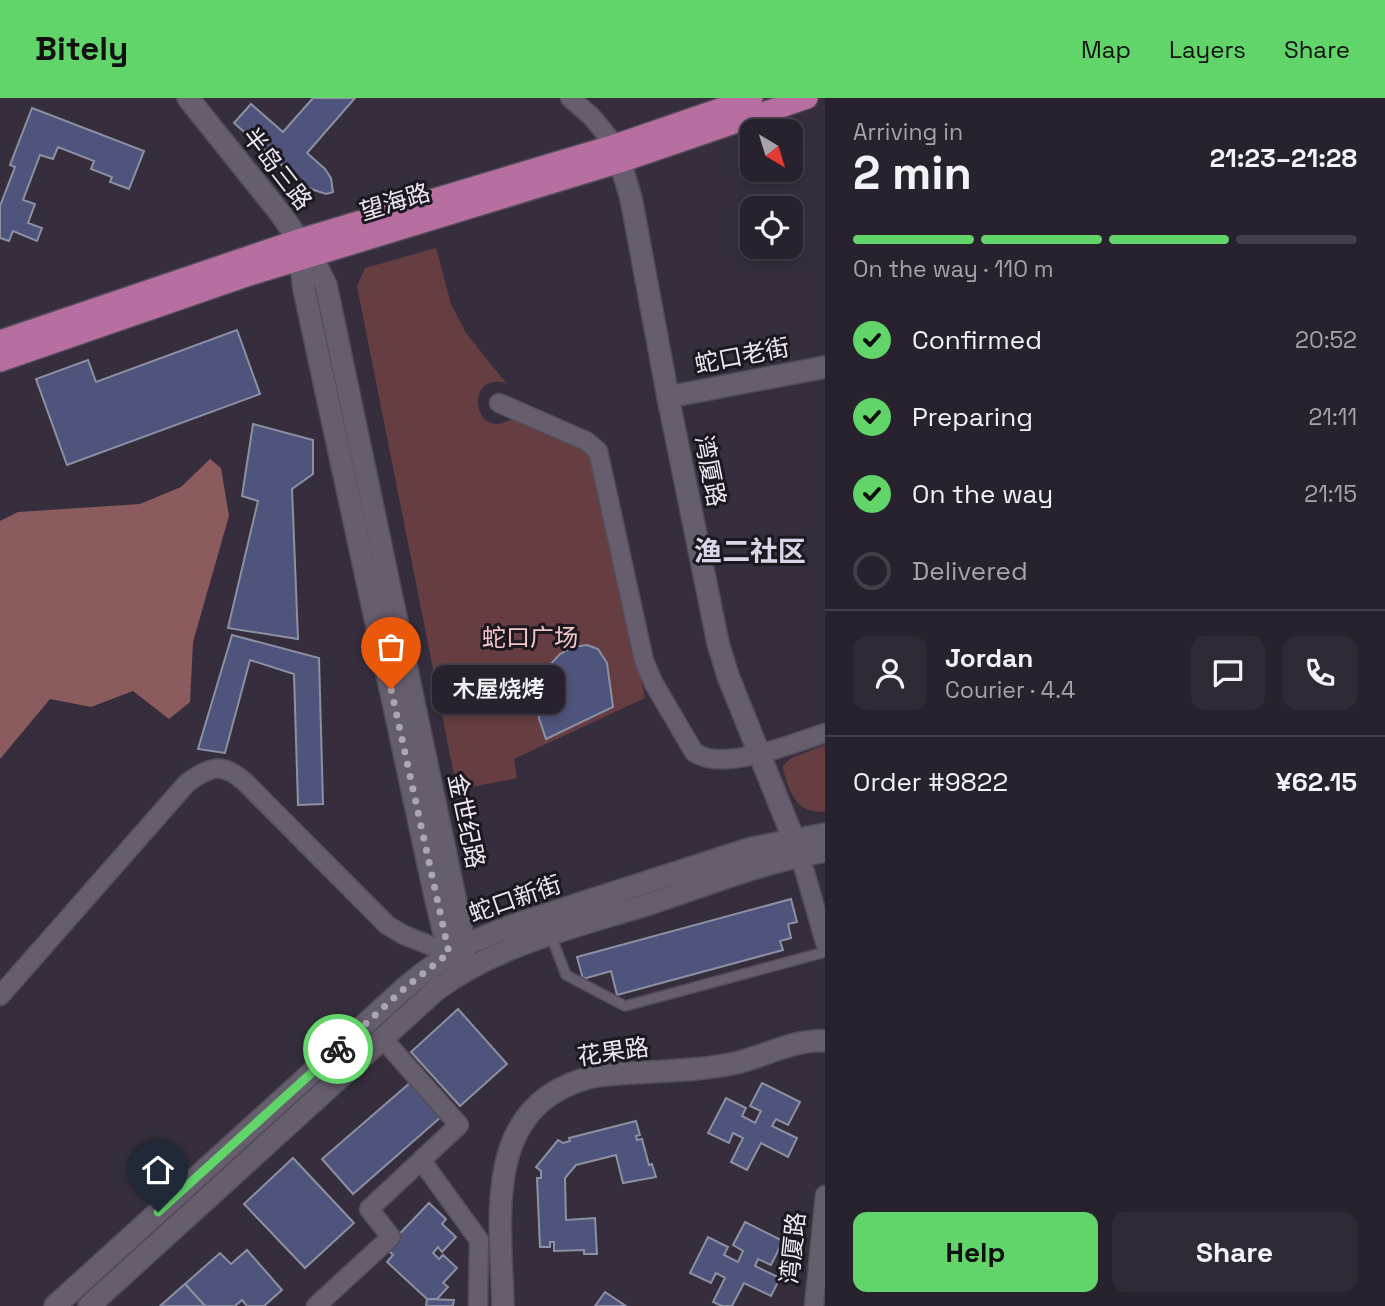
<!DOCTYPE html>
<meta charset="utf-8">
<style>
body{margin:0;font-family:"Space Grotesk","Noto Sans SC",sans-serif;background:#302a36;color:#f1f3f6;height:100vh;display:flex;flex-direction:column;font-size:26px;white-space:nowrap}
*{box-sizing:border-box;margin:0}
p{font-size:23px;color:#a5a4aa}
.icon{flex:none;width:38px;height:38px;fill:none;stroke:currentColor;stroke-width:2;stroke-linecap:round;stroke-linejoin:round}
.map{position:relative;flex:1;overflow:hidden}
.panel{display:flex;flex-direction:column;background:#28222e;width:560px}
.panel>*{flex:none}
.needle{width:46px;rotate:142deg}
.fabs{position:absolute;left:740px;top:21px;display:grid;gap:14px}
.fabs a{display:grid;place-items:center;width:63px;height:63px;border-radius:14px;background:#28222e;box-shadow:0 4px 10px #0003,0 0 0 2px #443f4a;font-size:35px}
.pin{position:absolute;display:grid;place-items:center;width:60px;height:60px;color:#fff;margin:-72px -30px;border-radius:50% 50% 50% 0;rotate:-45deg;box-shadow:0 0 7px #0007}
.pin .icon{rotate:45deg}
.courier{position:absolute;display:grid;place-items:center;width:70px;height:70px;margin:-35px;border:5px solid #61d46a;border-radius:50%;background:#fff;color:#222;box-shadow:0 2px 9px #0007}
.bubble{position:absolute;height:49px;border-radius:14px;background:#28222e;box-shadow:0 4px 10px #0003,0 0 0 2px #443f4a;font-size:23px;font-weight:600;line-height:49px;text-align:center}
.head em{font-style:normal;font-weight:600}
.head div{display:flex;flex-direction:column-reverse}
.head{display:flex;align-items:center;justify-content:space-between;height:119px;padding:0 28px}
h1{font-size:46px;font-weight:600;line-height:52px}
.bar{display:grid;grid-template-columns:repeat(4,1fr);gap:10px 7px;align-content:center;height:84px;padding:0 28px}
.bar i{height:9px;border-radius:5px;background:#443f4a}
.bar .current{background:#61d46a}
.bar p{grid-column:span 4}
.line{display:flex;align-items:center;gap:18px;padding:0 28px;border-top:2px solid #443f4a}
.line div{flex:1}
.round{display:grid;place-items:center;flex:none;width:74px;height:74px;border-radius:14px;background:#302a36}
ol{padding:0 28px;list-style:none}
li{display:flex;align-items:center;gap:21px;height:77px}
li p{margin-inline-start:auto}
li .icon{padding:7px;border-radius:50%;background:#61d46a;color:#111;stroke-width:4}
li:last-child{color:#a5a4aa}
li i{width:38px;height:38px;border:4px solid #443f4a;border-radius:50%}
.action{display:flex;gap:14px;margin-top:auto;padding:14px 28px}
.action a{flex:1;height:80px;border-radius:14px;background:#61d46a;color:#111;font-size:28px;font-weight:600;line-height:80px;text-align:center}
.action a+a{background:#302a36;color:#f1f3f6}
header{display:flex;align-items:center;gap:42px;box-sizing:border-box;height:98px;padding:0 35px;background:#61d46a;color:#111}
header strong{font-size:33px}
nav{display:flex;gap:38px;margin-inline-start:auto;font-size:24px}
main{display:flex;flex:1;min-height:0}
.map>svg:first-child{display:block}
</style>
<header>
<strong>Bitely</strong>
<nav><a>Map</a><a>Layers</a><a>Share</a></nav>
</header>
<main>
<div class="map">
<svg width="825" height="1208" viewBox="0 0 825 1208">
<rect width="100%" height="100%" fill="#362e3d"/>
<g fill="#663e41">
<path d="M 436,150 L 451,206 L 466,235 L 506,285 C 462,273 474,347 513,320 L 586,348 L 593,357 L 645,600 L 514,661 L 517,680 L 457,692 L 357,188 L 365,170 Z"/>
<path d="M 825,647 L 825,714 C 793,714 791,695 782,669 L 791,660 Z"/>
</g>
<path fill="#8b5b5e" d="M 210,361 L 221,370 L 229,418 L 193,544 L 190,604 L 169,621 L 133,593 L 91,609 L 50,601 L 0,661 L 0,666 L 0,423 L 18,414 L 140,406 L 181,389 Z"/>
<g fill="#4e547b" stroke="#8c90a3" stroke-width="2">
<path d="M 313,0 L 355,0 L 307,55 L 325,71 L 331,80 L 333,94 L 326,96 L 308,90 L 234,25 L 251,6 L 283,34 Z"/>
<path d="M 32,10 L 144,53 L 129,91 L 110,84 L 112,79 L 91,71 L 94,63 L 58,49 L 53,61 L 40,57 L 23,102 L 35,106 L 28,125 L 42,130 L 37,143 L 13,133 L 9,143 L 0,140 L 0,108 L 15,69 L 10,67 Z"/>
<path d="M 237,232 L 260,296 L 67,367 L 36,281 L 88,262 L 96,284 Z"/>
<path d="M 253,326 L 313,342 L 313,376 L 292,391 L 298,541 L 228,530 L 258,403 L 242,398 Z"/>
<path d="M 232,537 L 319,560 L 323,706 L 298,707 L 294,576 L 250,562 L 225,655 L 198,651 Z"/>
<path d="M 587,547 L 598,551 L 607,565 L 613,609 L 546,641 L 539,620 L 539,586 L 547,570 L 560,556 L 573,549 Z"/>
<path d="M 791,801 L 797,824 L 788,826 L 791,840 L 780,843 L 783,852 L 617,897 L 611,873 L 583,881 L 577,859 Z"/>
<path d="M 458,911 L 507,966 L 460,1008 L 411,954 Z"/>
<path d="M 411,984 L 441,1019 L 353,1096 L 322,1061 Z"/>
<path d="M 762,985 L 800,1004 L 788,1027 L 776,1021 L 772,1028 L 797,1040 L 788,1059 L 761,1045 L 747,1072 L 731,1064 L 743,1040 L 733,1035 L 729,1045 L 708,1035 L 726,1000 L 746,1010 L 742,1018 L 755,1025 L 761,1013 L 750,1008 Z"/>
<path d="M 636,1023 L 640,1037 L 636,1038 L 637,1042 L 642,1041 L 649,1067 L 652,1066 L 656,1079 L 623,1085 L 616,1057 L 576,1067 L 565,1080 L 566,1122 L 595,1120 L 597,1156 L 584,1156 L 584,1152 L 554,1153 L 554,1144 L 550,1144 L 550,1149 L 540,1149 L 537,1080 L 541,1080 L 541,1073 L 536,1069 L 558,1042 L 563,1045 L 570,1043 L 569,1040 Z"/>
<path d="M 293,1060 L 354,1125 L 305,1170 L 244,1106 Z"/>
<path d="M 429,1105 L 446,1121 L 442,1126 L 456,1139 L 442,1154 L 438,1149 L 433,1155 L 439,1161 L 443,1157 L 457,1170 L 443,1185 L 448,1189 L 437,1201 L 427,1201 L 387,1164 L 393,1157 L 386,1150 Z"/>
<path d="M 745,1124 L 783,1143 L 771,1167 L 758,1161 L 755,1168 L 780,1180 L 771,1198 L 744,1185 L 732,1208 L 722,1208 L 713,1204 L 725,1180 L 716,1175 L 711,1185 L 690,1175 L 708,1139 L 728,1149 L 724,1157 L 738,1164 L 743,1153 L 733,1147 Z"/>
<path d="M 247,1152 L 282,1192 L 264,1208 L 247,1208 L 242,1202 L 235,1208 L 205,1208 L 185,1186 L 220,1155 L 231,1166 Z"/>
<path d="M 185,1186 L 205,1208 L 160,1208 Z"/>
<path d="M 605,1194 L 626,1208 L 595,1208 Z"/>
<path d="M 427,1201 L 454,1202 L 453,1208 L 426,1208 Z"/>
</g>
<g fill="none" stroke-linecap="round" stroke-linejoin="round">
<g stroke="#544c59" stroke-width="12">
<path id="lane" d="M 551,838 L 566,877 L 625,908 L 825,854"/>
</g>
<g stroke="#544c59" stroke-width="21">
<g id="street">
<path d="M 570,0 L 591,18 L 615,47"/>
<path d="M 499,305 L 586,343 L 598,353 L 644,563 L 654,586 L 694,654 C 722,675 794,645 825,635"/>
<path d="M 800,757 L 825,844"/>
<path d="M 0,898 L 187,685 C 211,668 222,664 245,684 L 387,827 L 404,837 L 449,855"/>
<path d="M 421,1062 L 479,1142 L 478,1208"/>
<path d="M 316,1208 L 391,1139 L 369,1111 L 459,1027 L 383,941"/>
<path d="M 814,1208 L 825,1097"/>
</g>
</g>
<g stroke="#544c59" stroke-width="24">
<g id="secondary">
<path d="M 188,0 L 280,115 L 315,165 L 326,187 L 465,847 L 462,874"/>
<path d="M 615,47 L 631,100 L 668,299 L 718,545 L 728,578 L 798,752"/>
<path d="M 298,144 L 304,191 L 435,798 L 449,855 L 457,866"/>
<path d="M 668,299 L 825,269"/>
<path d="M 55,1208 L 406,889 C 445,856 472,842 520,825 L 752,750 L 825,736"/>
<path d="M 89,1208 L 436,892 C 497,846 579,828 652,805 C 709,786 766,763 825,753"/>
<path d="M 503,1208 C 501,1118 480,1004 596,978 C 642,972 690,975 736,965 C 765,958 795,941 825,943"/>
</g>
</g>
<g stroke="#544c59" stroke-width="24">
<g id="primary">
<path d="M 0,243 L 298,142 L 615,47 L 752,0"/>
<path d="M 0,263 L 246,178 L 620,64 L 807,0"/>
</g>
</g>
<use href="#lane" stroke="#665d6d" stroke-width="9"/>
<use href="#street" stroke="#665d6d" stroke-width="18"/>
<use href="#secondary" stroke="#665d6d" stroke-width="21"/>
<use href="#primary" stroke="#b76fa2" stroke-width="21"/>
</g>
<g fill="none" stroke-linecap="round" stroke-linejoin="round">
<path stroke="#aca6b2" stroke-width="7" stroke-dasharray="0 12.6" d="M 338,951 L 406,889 L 449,855 L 391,591"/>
<path stroke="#61d46a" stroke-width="9" d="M 158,1114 L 338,951"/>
</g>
<g text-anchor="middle" stroke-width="6" stroke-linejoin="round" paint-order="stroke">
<g font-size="24" fill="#ece7f1" stroke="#1c181f">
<text transform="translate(277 71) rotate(52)" y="8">半岛三路</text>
<text transform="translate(395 104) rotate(-17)" y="8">望海路</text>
<text transform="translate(742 258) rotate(-11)" y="8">蛇口老街</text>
<text transform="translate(710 373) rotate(79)" y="8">湾厦路</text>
<text transform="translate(466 723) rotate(78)" y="8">金世纪路</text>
<text transform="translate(515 801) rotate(-19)" y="8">蛇口新街</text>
<text transform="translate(613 954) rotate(-8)" y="8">花果路</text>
<text transform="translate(793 1150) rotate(-84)" y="8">湾厦路</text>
</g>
<g font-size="24" fill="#f5c4c6" stroke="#1c181f">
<text x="530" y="548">蛇口广场</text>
</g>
<g font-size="28" font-weight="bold" fill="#ded4e7" stroke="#1c181f">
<text x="750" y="463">渔二社区</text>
</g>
</g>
</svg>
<div class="fabs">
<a><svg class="needle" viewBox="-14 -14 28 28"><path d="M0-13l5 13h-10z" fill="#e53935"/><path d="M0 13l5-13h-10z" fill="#a5a4aa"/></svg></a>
<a><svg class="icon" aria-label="locate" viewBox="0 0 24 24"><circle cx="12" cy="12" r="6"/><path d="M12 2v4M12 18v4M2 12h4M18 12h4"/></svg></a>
</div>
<div class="pin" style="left:391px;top:591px;background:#ea580c"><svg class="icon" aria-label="bag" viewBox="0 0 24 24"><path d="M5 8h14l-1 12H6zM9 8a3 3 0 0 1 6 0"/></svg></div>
<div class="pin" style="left:158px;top:1114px;background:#1f2937"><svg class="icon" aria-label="home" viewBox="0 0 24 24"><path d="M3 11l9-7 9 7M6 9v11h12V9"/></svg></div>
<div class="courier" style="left:338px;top:951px"><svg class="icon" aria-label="bike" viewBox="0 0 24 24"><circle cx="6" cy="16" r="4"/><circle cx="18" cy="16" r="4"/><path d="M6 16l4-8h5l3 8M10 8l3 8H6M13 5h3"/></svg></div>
<div class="bubble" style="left:432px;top:567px;width:133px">木屋烧烤</div>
</div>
<section class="panel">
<div class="head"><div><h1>2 min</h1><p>Arriving in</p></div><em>21:23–21:28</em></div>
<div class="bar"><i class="current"></i><i class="current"></i><i class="current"></i><i></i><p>On the way · 110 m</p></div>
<ol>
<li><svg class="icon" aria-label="check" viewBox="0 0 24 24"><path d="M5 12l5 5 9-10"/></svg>Confirmed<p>20:52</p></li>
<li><svg class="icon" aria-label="check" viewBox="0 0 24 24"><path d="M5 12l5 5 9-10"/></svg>Preparing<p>21:11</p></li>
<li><svg class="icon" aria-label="check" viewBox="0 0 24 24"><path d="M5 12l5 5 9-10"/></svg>On the way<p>21:15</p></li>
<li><i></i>Delivered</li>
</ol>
<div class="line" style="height:126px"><a class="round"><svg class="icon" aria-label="person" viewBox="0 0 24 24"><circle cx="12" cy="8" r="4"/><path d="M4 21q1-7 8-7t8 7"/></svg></a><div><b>Jordan</b><p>Courier · 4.4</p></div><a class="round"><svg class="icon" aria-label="chat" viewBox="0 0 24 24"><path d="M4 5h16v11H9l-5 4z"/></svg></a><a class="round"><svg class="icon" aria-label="phone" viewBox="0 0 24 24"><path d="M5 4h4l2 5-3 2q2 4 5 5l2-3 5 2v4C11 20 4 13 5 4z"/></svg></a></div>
<div class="line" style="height:91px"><div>Order #9822</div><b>¥62.15</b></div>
<div class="action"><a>Help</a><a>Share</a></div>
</section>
</main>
